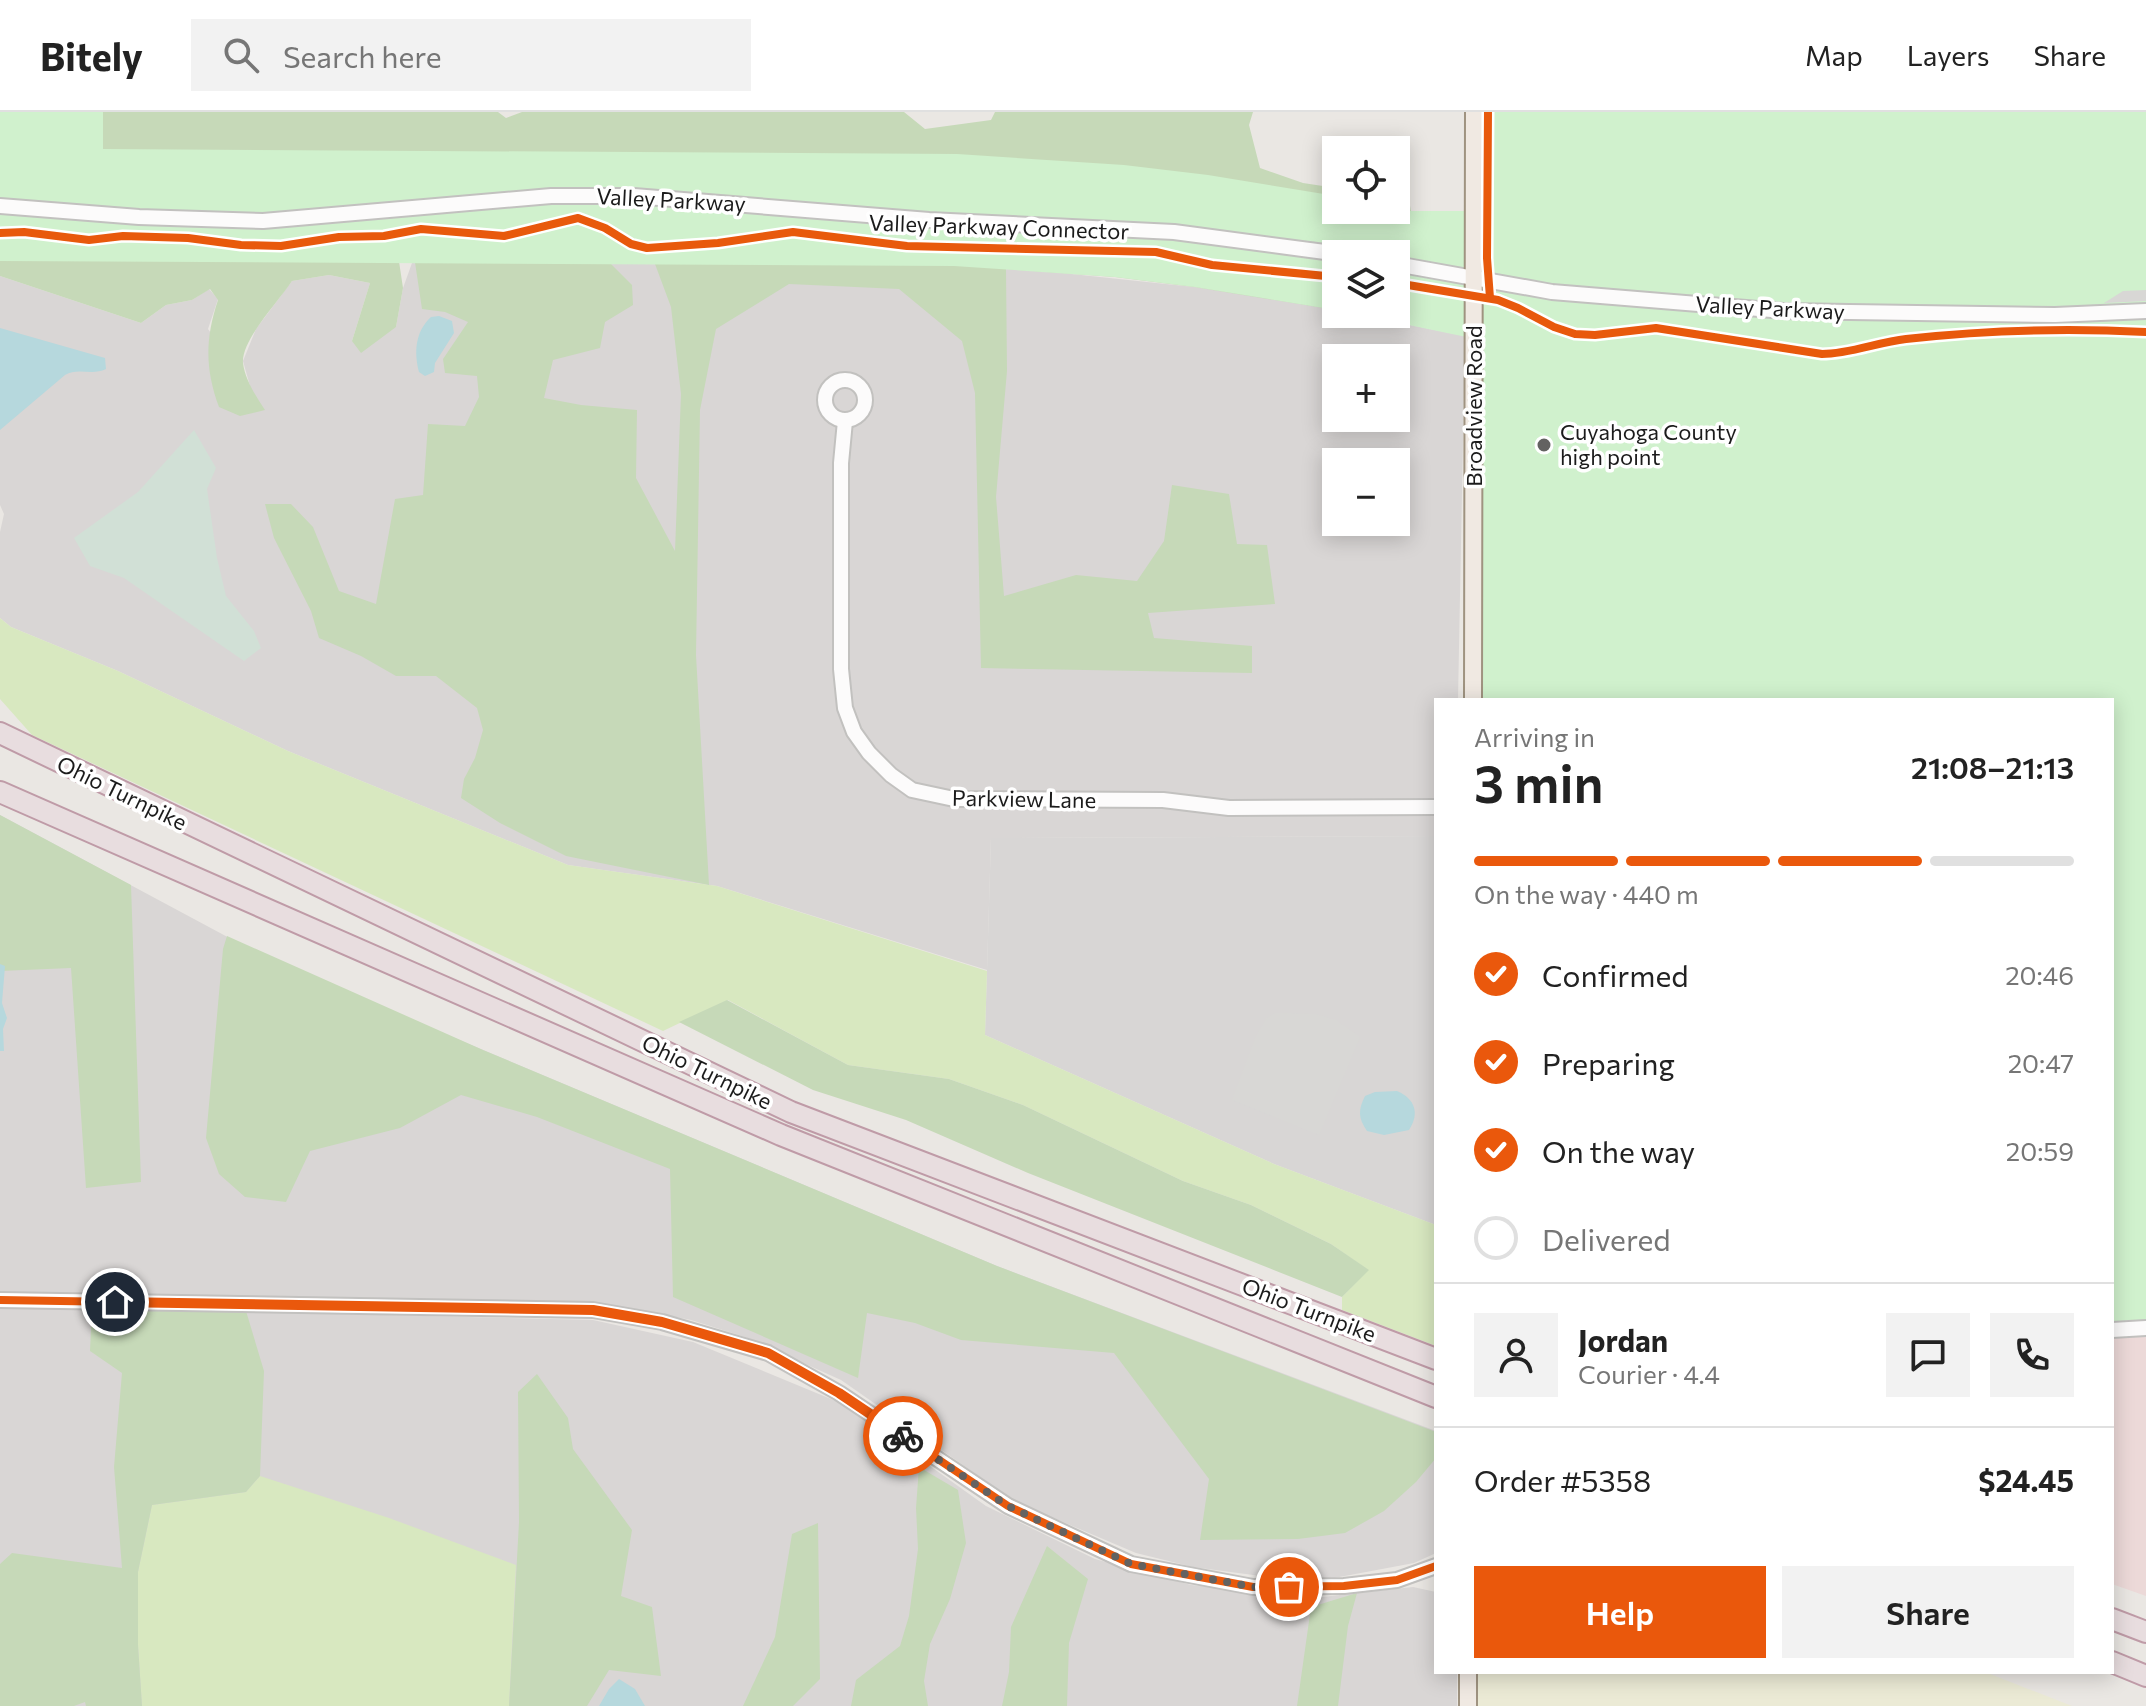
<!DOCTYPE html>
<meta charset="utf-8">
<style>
body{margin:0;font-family:Commissioner,sans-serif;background:#f2f2f2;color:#222;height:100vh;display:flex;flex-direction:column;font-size:30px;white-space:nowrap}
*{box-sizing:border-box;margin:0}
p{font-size:26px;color:#767676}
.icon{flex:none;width:44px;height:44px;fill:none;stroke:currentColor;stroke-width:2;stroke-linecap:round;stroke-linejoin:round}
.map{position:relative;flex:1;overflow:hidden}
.sheet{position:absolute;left:1434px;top:586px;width:680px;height:976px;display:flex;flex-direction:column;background:#fff;border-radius:0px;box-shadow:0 4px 20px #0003}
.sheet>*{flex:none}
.controls{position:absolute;left:1322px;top:24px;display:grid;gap:16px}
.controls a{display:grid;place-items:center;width:88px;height:88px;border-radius:0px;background:#fff;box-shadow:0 4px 20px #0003;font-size:40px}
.pin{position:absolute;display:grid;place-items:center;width:68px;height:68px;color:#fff;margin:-34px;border:4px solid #fff;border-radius:50%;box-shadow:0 2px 8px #0007}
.courier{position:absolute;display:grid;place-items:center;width:80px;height:80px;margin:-40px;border:6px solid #ea580c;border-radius:50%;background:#fff;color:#222;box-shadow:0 2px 10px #0007}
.head em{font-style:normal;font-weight:600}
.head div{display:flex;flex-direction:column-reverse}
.head{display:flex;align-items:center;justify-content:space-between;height:136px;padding:0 40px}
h1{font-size:52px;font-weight:600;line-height:60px}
.bar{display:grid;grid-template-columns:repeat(4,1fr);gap:12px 8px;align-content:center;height:96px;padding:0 40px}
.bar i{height:10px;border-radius:6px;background:#e0e0e0}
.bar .on{background:#ea580c}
.bar p{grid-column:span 4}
.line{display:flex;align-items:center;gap:20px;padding:0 40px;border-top:2px solid #e0e0e0}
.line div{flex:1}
.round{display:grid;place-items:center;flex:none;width:84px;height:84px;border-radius:0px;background:#f2f2f2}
ol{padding:0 40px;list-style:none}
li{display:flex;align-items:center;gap:24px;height:88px}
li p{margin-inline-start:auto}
li .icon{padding:8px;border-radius:50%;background:#ea580c;color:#fff;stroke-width:4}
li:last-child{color:#767676}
li i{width:44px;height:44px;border:4px solid #e0e0e0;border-radius:50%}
.button{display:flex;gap:16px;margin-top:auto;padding:16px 40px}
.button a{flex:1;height:92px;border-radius:0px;background:#ea580c;color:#fff;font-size:32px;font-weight:600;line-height:92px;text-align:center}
.button a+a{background:#f2f2f2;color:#222}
header{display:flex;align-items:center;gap:48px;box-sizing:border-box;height:112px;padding:0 40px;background:#fff;border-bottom:2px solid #e0e0e0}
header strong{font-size:38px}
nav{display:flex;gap:44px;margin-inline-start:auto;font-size:28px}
.search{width:560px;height:72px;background:#f2f2f2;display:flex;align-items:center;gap:20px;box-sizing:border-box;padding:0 28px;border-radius:0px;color:#767676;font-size:30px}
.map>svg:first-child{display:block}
</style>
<header>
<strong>Bitely</strong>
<div class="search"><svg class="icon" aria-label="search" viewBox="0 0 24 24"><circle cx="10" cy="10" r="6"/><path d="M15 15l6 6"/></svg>Search here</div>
<nav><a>Map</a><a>Layers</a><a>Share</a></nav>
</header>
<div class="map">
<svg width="2146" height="1594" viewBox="0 0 2146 1594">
<rect width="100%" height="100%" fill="#eae7e3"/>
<g fill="#d9d6d5" fill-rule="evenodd">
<path d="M 412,151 L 874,153 L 1034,158 L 1194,175 L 1274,187 L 1336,198 L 1336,202 L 1356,202 L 1465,224 L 1458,588 L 1436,588 L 1436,724 L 991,726 L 987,858 L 717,774 L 568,753 L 288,639 L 118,559 L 11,515 L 0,506 L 0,420 L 4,402 L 0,393 L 0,164 L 141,211 L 166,193 L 192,188 L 209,177 L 218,187 L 208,217 L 250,274 L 243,249 L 256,217 L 292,169 L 329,163 L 370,171 L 352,229 L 396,215 L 403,176 ZM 1336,246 L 1396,246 L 1396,306 L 1336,306 ZM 1336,350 L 1396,350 L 1396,410 L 1336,410 Z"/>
<path d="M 0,703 L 274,850 L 997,1154 L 1436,1319 L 1436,1441 L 1414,1451 L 1334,1466 L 1276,1466 L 1193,1455 L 1136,1441 L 1016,1390 L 841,1268 L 745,1225 L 691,1208 L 641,1198 L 587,1190 L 0,1180 Z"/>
<path d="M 0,1194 L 593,1208 L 693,1230 L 843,1292 L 986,1394 L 1095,1447 L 1191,1473 L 1313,1486 L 1413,1475 L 1436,1480 L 1436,1560 L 1457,1560 L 1457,1594 L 0,1594 Z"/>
</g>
<path fill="#ecd9d8" d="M 2112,1222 L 2146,1222 L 2146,1484 L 2112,1472 Z"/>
<path fill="#d8d6d5" d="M 1436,724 L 1436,1113 L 1274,1052 L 985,923 L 991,726 Z"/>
<path fill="#ebead5" d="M 1476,1560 L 1985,1560 L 2072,1594 L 1476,1594 Z"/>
<g fill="#d8e8c0">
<path d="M 0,506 L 11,515 L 118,559 L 288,639 L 568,753 L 717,774 L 987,859 L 985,923 L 1274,1052 L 1436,1113 L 1436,1234 L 1342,1198 L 1342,1185 L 1368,1158 L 1331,1132 L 1251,1093 L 1183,1069 L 1023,993 L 949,967 L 848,953 L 728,888 L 663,919 L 32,623 L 0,587 Z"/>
<path d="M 260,1364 L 389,1406 L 516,1453 L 509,1594 L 142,1594 L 138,1533 L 138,1460 L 152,1393 L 246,1380 Z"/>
</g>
<g fill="#c6d9b8" fill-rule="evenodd">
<path d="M 0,0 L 498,0 L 506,6 L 522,0 L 904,0 L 925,17 L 991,8 L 995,0 L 1253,0 L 1249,13 L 1260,56 L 1303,71 L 1336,76 L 1336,98 L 1396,98 L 1396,86 L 1409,88 L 1414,117 L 201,81 Z"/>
<path d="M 0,105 L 394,116 L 403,176 L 396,215 L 361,241 L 352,229 L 370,171 L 329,163 L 292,169 C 279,189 241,228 243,251 C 245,268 256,284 265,298 L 240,304 L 219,295 C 205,257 205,227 218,188 L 210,177 L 192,188 L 166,193 L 141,211 L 0,164 Z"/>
<path d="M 413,137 L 1089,142 L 1336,198 L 1194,175 L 1115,165 L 1006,157 L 1007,259 L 996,385 L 1004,484 L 1076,463 L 1137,469 L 1164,429 L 1172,373 L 1229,382 L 1237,432 L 1267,433 L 1275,492 L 1148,501 L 1154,526 L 1252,534 L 1252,561 L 981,556 L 975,281 L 962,229 L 899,177 L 789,172 L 716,217 L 700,298 L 696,543 L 709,773 L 566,744 L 500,711 L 461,686 L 464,667 L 475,646 L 483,618 L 477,596 L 436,564 L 396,564 L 361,544 L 319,526 L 311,499 L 274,426 L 265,392 L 291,392 L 313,415 L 339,479 L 376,492 L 395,387 L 423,383 L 428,312 L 465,314 L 479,285 L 477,264 L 445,261 L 443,247 L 468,210 L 445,200 L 422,197 ZM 611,152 L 655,152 L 671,195 L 681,282 L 675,439 L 636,366 L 637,298 L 581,293 L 544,286 L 553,248 L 600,236 L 605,210 L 633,193 L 632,173 Z"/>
<path d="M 0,703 L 131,773 L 141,1070 L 86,1076 L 71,856 L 0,859 Z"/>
<path d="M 227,824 L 483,938 L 997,1154 L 1436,1320 L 1436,1346 L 1416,1370 L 1384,1399 L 1345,1421 L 1298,1427 L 1200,1428 L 1209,1367 L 1114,1241 L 961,1228 L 915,1211 L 867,1201 L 858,1266 L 673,1185 L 670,1057 L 537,1005 L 461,983 L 400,1016 L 310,1039 L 286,1090 L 245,1085 L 219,1062 L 206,1026 L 223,837 Z"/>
<path d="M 727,888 L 848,953 L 949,967 L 1023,993 L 1183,1069 L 1251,1093 L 1331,1132 L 1369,1158 L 1342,1185 L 1028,1061 L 906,1008 L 813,978 L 679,910 Z"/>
<path d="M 92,1196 L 246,1199 L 264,1259 L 260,1364 L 246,1380 L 152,1393 L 138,1460 L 138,1533 L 142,1594 L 86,1594 L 85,1590 L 74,1594 L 0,1594 L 0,1452 L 12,1441 L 122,1456 L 114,1355 L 122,1261 L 90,1239 Z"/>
<path d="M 537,1262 L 568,1306 L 573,1337 L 632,1418 L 621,1484 L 652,1495 L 661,1564 L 609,1558 L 587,1594 L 509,1594 L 519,1410 L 518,1280 Z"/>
<path d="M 919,1355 L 958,1378 L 966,1431 L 950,1487 L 930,1532 L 924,1569 L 928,1594 L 851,1594 L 856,1568 L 900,1534 L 909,1504 L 918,1437 L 916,1396 Z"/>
<path d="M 818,1411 L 820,1567 L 793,1594 L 743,1594 L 775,1525 L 792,1422 Z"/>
<path d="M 1047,1434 L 1088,1467 L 1069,1531 L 1067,1594 L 1002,1594 L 1009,1560 L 1011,1515 Z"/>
<path d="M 1357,1481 L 1348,1514 L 1338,1594 L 1297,1594 L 1311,1495 Z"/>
</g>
<path fill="#d1e0d6" d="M 194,318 L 216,356 L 207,377 L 217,446 L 226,484 L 254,519 L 261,536 L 244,549 L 124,466 L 90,454 L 74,426 L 138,380 Z"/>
<path fill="#d0f1cd" d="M 0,0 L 103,0 L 103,37 L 957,42 L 1124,53 L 1208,63 L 1336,84 L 1336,98 L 1396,98 L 1396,96 L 1411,99 L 1476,99 L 1477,0 L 2146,0 L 2146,1217 L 2112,1217 L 2112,588 L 1474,588 L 1476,227 L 1356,202 L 1396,202 L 1396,142 L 1336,142 L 1336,198 L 1195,175 L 1115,165 L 954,154 L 0,149 Z"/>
<g fill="#d8d7d5">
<path d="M 2146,178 L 2146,189 L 2104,191 L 2123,179 Z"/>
<path d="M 1275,901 L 1316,902 L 1336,908 L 1360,925 L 1319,1023 L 1232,988 L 1256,924 L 1267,906 Z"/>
</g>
<g fill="#b6d8dd">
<path d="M 439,204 L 452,209 L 454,221 L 435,251 L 434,260 L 425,264 L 419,260 C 414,240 415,220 431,205 Z"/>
<path d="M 0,216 L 105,246 L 106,257 C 92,264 78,255 65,263 L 0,318 Z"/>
<path d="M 0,852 L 5,854 L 2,891 L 7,906 L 3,917 L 4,939 L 0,939 Z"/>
<path d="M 1397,979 C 1415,987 1420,1001 1409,1018 L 1384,1023 L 1367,1019 C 1358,1006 1358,998 1365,984 L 1375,980 Z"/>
<path d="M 619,1567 L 635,1577 L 645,1594 L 599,1594 L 609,1577 Z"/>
</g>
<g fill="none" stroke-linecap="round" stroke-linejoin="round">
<g stroke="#c2c1bf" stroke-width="18">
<g id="minor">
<path d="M 0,94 L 139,105 L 263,109 L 551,84 L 634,84 L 929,108 L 1174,120 L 1340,142"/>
<path d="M 1396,152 L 1552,180 L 1783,199 L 2055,203 L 2146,199"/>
<circle cx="845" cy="288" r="20"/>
<path d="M 845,309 L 841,351 L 841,557 L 845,596 L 854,620 L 869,641 L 891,663 L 912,678 L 954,687 L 1163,688 L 1229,696 L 1436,695"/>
<path d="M 0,1188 L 593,1198 L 662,1210 L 768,1241 L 839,1281 L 1008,1394 L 1131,1452 L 1253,1475 L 1344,1474 L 1397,1468 L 1436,1454"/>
<path d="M 2112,1218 L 2146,1216"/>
</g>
</g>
<g stroke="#9f9380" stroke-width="20">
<g id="major">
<path d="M 1473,588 L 1474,0"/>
<path d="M 1468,1560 L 1468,1594"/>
</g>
</g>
<g stroke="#bf9ba7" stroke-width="24">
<g id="highway">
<path d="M 0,621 L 791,1000 L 1436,1247"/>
<path d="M 0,680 L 781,1023 L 1436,1285"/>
<path d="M 2112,1507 L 2146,1520"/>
<path d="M 2112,1550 L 2146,1564"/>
</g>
</g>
<use href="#minor" stroke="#fcfbfb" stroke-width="14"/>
<use href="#major" stroke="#f0e9e2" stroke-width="16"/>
<use href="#highway" stroke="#e8dddf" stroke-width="20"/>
<g stroke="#fff" stroke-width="13">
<g id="cycleway">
<path d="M 1488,0 L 1487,146 L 1490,186"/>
<path d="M 0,121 L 24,120 L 89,128 L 123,124 L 188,126 L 241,133 L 281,134 L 339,125 L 384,124 L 421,117 L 504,124 L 578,106 L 605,116 L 631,132 L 647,136 L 718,131 L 793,120 L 907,134 L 1156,140 L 1212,153 L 1336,165"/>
<path d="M 1396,171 L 1498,188 L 1518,196 L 1554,215 L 1575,222 L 1595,223 L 1656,216 L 1822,242 C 1850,242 1878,230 1906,227 C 1986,218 2066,216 2146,220"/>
<path d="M 0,1188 L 593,1198 L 662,1210 L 768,1241 L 839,1281 L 1008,1394 L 1131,1452 L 1253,1475 L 1344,1474 L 1397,1468 L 1436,1454"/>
</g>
</g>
<use href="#cycleway" stroke="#e8590c" stroke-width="8"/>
</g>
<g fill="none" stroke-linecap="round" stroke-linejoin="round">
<path stroke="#636261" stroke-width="8" stroke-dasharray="0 14.4" d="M 903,1324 L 1008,1394 L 1131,1452 L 1253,1475 L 1289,1475"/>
<path stroke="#ea580c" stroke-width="10" d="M 115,1190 L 593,1198 L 662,1210 L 768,1241 L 839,1281 L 903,1324"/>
</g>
<circle fill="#636261" stroke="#fff" stroke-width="3" cx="1544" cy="333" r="8"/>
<g text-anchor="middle" stroke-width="7" stroke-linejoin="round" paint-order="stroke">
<g font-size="22" fill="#1b1b1b" stroke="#fff">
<text transform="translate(671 88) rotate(3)" y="8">Valley Parkway</text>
<text transform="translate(999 115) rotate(2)" y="8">Valley Parkway Connector</text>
<text transform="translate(1770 196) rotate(3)" y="8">Valley Parkway</text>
<text transform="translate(1474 294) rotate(-90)" y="8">Broadview Road</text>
<text transform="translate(122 681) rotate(26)" y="8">Ohio Turnpike</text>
<text transform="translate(1024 687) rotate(1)" y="8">Parkview Lane</text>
<text transform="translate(707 960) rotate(26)" y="8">Ohio Turnpike</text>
<text transform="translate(1309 1198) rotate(21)" y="8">Ohio Turnpike</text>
</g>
<g font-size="22" fill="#1b1b1b" stroke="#fff" text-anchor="start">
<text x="1560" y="328">Cuyahoga County<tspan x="1560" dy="25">high point</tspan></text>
</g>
</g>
</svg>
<div class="controls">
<a><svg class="icon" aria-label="locate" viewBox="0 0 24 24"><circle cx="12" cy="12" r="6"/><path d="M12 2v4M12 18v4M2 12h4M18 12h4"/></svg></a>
<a><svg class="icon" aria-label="layers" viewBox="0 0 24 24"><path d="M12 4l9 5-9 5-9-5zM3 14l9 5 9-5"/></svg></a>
<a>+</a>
<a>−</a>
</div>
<div class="pin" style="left:1289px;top:1475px;background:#ea580c"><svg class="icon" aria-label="bag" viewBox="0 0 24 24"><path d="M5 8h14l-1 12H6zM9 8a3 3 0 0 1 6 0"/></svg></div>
<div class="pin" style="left:115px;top:1190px;background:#1f2937"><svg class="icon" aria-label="home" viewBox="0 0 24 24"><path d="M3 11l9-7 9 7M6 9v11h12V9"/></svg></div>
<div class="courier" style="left:903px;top:1324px"><svg class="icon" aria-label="bike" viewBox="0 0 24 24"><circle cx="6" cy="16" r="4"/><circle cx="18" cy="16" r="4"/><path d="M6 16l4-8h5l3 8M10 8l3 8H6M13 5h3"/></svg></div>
<section class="sheet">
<div class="head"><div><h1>3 min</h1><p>Arriving in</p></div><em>21:08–21:13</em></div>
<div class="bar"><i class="on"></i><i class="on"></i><i class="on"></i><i></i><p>On the way · 440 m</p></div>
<ol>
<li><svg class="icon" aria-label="check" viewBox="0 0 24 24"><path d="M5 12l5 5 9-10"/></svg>Confirmed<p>20:46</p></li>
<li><svg class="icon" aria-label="check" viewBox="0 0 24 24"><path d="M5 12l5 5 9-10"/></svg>Preparing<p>20:47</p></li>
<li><svg class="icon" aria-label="check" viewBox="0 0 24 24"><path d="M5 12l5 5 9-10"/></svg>On the way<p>20:59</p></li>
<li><i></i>Delivered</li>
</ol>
<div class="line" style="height:144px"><a class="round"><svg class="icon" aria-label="person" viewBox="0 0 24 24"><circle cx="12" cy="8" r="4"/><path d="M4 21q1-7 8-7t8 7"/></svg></a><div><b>Jordan</b><p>Courier · 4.4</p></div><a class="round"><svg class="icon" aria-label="chat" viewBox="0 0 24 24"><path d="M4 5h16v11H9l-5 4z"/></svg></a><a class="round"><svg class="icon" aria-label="phone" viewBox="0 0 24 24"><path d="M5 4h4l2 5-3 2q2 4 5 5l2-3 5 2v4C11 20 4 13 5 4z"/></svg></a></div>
<div class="line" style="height:104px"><div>Order #5358</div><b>$24.45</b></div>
<div class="button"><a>Help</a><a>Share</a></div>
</section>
</div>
